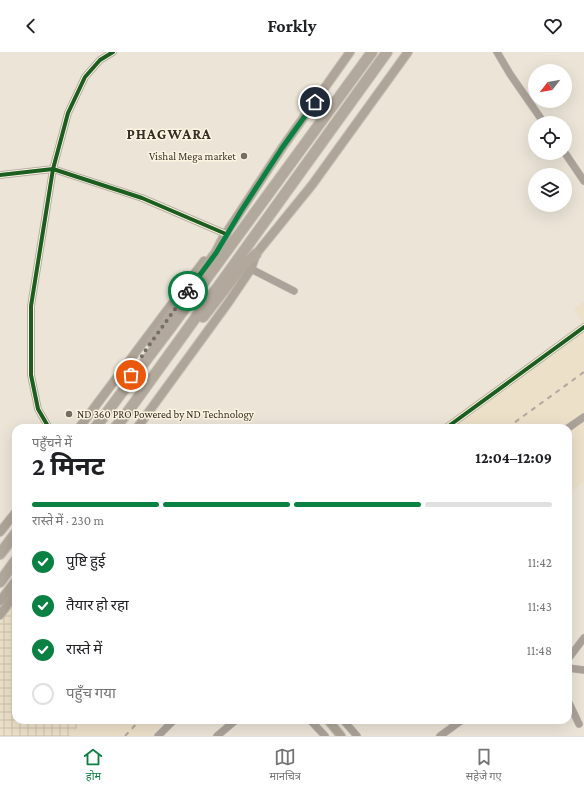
<!DOCTYPE html>
<html lang="hi">
<meta charset="utf-8">
<style>
body{margin:0;font-family:"Crimson Pro","Noto Sans Devanagari",serif;background:#f6f6f6;color:#202124;height:100vh;display:flex;flex-direction:column;font-size:15px;white-space:nowrap}
*{box-sizing:border-box;margin:0}
p{font-size:13px;color:#757577}
.icon{flex:none;width:22px;height:22px;fill:none;stroke:currentColor;stroke-width:2;stroke-linecap:round;stroke-linejoin:round}
.map{position:relative;flex:1;overflow:hidden}
.details{position:absolute;left:12px;top:372px;width:560px;height:300px;display:flex;flex-direction:column;background:#fff;border-radius:12px;box-shadow:0 4px 16px #0002}
.details>*{flex:none}
.needle{width:26px;rotate:239deg}
.controls{position:absolute;left:528px;top:12px;display:grid;gap:8px}
.controls a{display:grid;place-items:center;width:44px;height:44px;border-radius:50%;background:#fff;box-shadow:0 4px 16px #0002;font-size:20px}
.pin{position:absolute;display:grid;place-items:center;width:34px;height:34px;color:#fff;margin:-17px;border:2px solid #fff;border-radius:50%;box-shadow:0 1px 4px #0007}
.courier{position:absolute;display:grid;place-items:center;width:40px;height:40px;margin:-20px;border:3px solid #0b8043;border-radius:50%;background:#fff;color:#222;box-shadow:0 1px 5px #0007}
.head em{font-style:normal;font-weight:700}
.head div{display:flex;flex-direction:column-reverse}
.head{display:flex;align-items:center;justify-content:space-between;height:68px;padding:0 20px}
h1{font-size:26px;font-weight:700;line-height:30px}
.bar{display:grid;grid-template-columns:repeat(4,1fr);gap:6px 4px;align-content:center;height:48px;padding:0 20px}
.bar i{height:5px;border-radius:3px;background:#e0e0e0}
.bar .on{background:#0b8043}
.bar p{grid-column:span 4}
ol{padding:0 20px;list-style:none}
li{display:flex;align-items:center;gap:12px;height:44px}
li p{margin-inline-start:auto}
li .icon{padding:4px;border-radius:50%;background:#0b8043;color:#fff;stroke-width:4}
li:last-child{color:#757577}
li i{width:22px;height:22px;border:2px solid #e0e0e0;border-radius:50%}
header{display:flex;justify-content:space-between;align-items:center;height:52px;padding:0 20px;background:#fff;font-size:18px;font-weight:700}
.dock{display:flex;justify-content:space-around;align-items:center;height:56px;border-top:1px solid #e0e0e0;background:#fff;font-size:11px;color:#757577}
.dock a{display:grid;justify-items:center;gap:2px}
.dock .on{color:#0b8043}
.map>svg:first-child{display:block}
</style>
<header><svg class="icon" aria-label="back" viewBox="0 0 24 24"><path d="M15 5l-7 7 7 7"/></svg>Forkly<svg class="icon" aria-label="heart" viewBox="0 0 24 24"><path d="M12 20l-8-8c-3-5 5-10 8-4 3-6 11-1 8 4z"/></svg></header>
<div class="map">
<svg width="584" height="684" viewBox="0 0 584 684">
<defs>
<pattern id="industrial-grid" width="8" height="8" patternUnits="userSpaceOnUse"><rect width="8" height="8" fill="#ece0c9"/><path d="M0 4h8M4 0v8" fill="none" stroke="#cbc0ac"/></pattern>
</defs>
<rect width="100%" height="100%" fill="#ebe4d7"/>
<path fill="url(#industrial-grid)" d="M 16,549 L 16,668 L 84,668 L 70,684 L 0,684 L 0,570 Z"/>
<g fill="#ece0c9">
<path d="M 584,249 L 584,430 L 568,442 L 568,376 L 437,376 L 538,304 L 582,271 L 574,257 Z"/>
<path d="M 84,668 L 166,668 L 152,684 L 70,684 Z"/>
</g>
<g fill="none" stroke-linecap="round" stroke-linejoin="round">
<g stroke="#c5bfb5" stroke-width="8">
<g id="minor">
<path d="M 497,0 L 510,22 L 544,71"/>
<path d="M 565,101 L 584,129"/>
<path d="M 0,123 L 53,117 L 142,146 L 226,182"/>
<path d="M 251,217 L 294,239"/>
<path d="M 49,376 L 38,357 L 31,323 L 31,254 L 53,117 L 68,61 L 85,25 L 100,8 L 113,0"/>
<path d="M 446,376 L 584,275"/>
<path d="M 568,376 L 584,365"/>
<path d="M 568,607 L 584,586"/>
<path d="M 568,616 L 584,618"/>
<path d="M 568,649 L 579,672"/>
<path d="M 310,668 L 325,684"/>
<path d="M 343,668 L 357,684"/>
<path d="M 158,684 L 174,668"/>
<path d="M 217,684 L 236,668"/>
<path d="M 440,684 L 462,668"/>
</g>
</g>
<g stroke="#c5bfb5" stroke-width="10">
<g id="major">
<path d="M 223,186 L 282,96 L 350,0"/>
<path d="M 79,376 L 204,209"/>
<path d="M 137,376 L 228,251 L 251,217 L 256,202 L 312,133 L 408,0"/>
<path d="M 0,480 L 16,460"/>
<path d="M 0,549 L 16,528"/>
<path d="M 0,563 L 16,541"/>
<path d="M 328,668 L 341,684"/>
</g>
</g>
<g stroke="#c5bfb5" stroke-width="12">
<g id="highway">
<path d="M 203,265 L 242,215 L 256,202"/>
<path d="M 151,290 L 216,201 L 226,182"/>
<path d="M 127,361 L 387,0"/>
<path d="M 95,376 L 172,274 L 372,0"/>
<path d="M 115,376 L 131,356"/>
<path d="M 0,502 L 16,481"/>
<path d="M 0,530 L 16,508"/>
</g>
</g>
<use href="#minor" stroke="#aba39a" stroke-width="7"/>
<use href="#major" stroke="#aea497" stroke-width="8"/>
<use href="#highway" stroke="#b2a89c" stroke-width="10"/>
<g stroke="#b0a8a0" stroke-width="2" stroke-dasharray="5 5" stroke-linecap="butt">
<path d="M 507,376 L 584,320"/>
<path d="M 125,684 L 140,668"/>
</g>
<g stroke="#fef4e1" stroke-width="6">
<g id="cycleway">
<path d="M 0,123 L 53,117 L 142,146 L 226,182"/>
<path d="M 49,376 L 38,357 L 31,323 L 31,254 L 53,117 L 68,61 L 85,25 L 100,8 L 113,0"/>
<path d="M 446,376 L 584,275"/>
</g>
</g>
<use href="#cycleway" stroke="#1b5e20" stroke-width="4"/>
</g>
<g fill="none" stroke-linecap="round" stroke-linejoin="round">
<path stroke="#746e64" stroke-width="4" stroke-dasharray="0 7.2" d="M 131,323 L 145,299 L 188,239"/>
<path stroke="#0b8043" stroke-width="5" d="M 188,239 L 216,201 L 241,159 L 282,96 L 315,50"/>
</g>
<g fill="#746e64" stroke="#fef4e1" stroke-width="1.5">
<circle cx="244" cy="104" r="4"/>
<circle cx="69" cy="362" r="4"/>
</g>
<g text-anchor="middle" stroke-width="3" stroke-linejoin="round" paint-order="stroke">
<g font-size="11" fill="#342f26" stroke="#fef4e1" text-anchor="end">
<text x="236" y="108">Vishal Mega market</text>
<text x="77" y="366" text-anchor="start">ND 360 PRO Powered by ND Technology</text>
</g>
<g font-size="15" font-weight="bold" letter-spacing="1" fill="#342f26" stroke="#fef4e1">
<text x="169" y="87">PHAGWARA</text>
</g>
</g>
</svg>
<div class="controls">
<a><svg class="needle" viewBox="-14 -14 28 28"><path d="M0-13l5 13h-10z" fill="#e53935"/><path d="M0 13l5-13h-10z" fill="#757577"/></svg></a>
<a><svg class="icon" aria-label="locate" viewBox="0 0 24 24"><circle cx="12" cy="12" r="6"/><path d="M12 2v4M12 18v4M2 12h4M18 12h4"/></svg></a>
<a><svg class="icon" aria-label="layers" viewBox="0 0 24 24"><path d="M12 4l9 5-9 5-9-5zM3 14l9 5 9-5"/></svg></a>
</div>
<div class="pin" style="left:131px;top:323px;background:#ea580c"><svg class="icon" aria-label="bag" viewBox="0 0 24 24"><path d="M5 8h14l-1 12H6zM9 8a3 3 0 0 1 6 0"/></svg></div>
<div class="pin" style="left:315px;top:50px;background:#1f2937"><svg class="icon" aria-label="home" viewBox="0 0 24 24"><path d="M3 11l9-7 9 7M6 9v11h12V9"/></svg></div>
<div class="courier" style="left:188px;top:239px"><svg class="icon" aria-label="bike" viewBox="0 0 24 24"><circle cx="6" cy="16" r="4"/><circle cx="18" cy="16" r="4"/><path d="M6 16l4-8h5l3 8M10 8l3 8H6M13 5h3"/></svg></div>
<section class="details">
<div class="head"><div><h1>2 मिनट</h1><p>पहुँचने में</p></div><em>12:04–12:09</em></div>
<div class="bar"><i class="on"></i><i class="on"></i><i class="on"></i><i></i><p>रास्ते में · 230 m</p></div>
<ol>
<li><svg class="icon" aria-label="check" viewBox="0 0 24 24"><path d="M5 12l5 5 9-10"/></svg>पुष्टि हुई<p>11:42</p></li>
<li><svg class="icon" aria-label="check" viewBox="0 0 24 24"><path d="M5 12l5 5 9-10"/></svg>तैयार हो रहा<p>11:43</p></li>
<li><svg class="icon" aria-label="check" viewBox="0 0 24 24"><path d="M5 12l5 5 9-10"/></svg>रास्ते में<p>11:48</p></li>
<li><i></i>पहुँच गया</li>
</ol>
</section>
</div>
<nav class="dock">
<a class="on"><svg class="icon" aria-label="home" viewBox="0 0 24 24"><path d="M3 11l9-7 9 7M6 9v11h12V9"/></svg>होम</a>
<a><svg class="icon" aria-label="map" viewBox="0 0 24 24"><path d="M3 6l6-2 6 2 6-2v14l-6 2-6-2-6 2zM9 4v14M15 6v14"/></svg>मानचित्र</a>
<a><svg class="icon" aria-label="saved" viewBox="0 0 24 24"><path d="M7 4h10v16l-5-4-5 4z"/></svg>सहेजे गए</a>
</nav>
